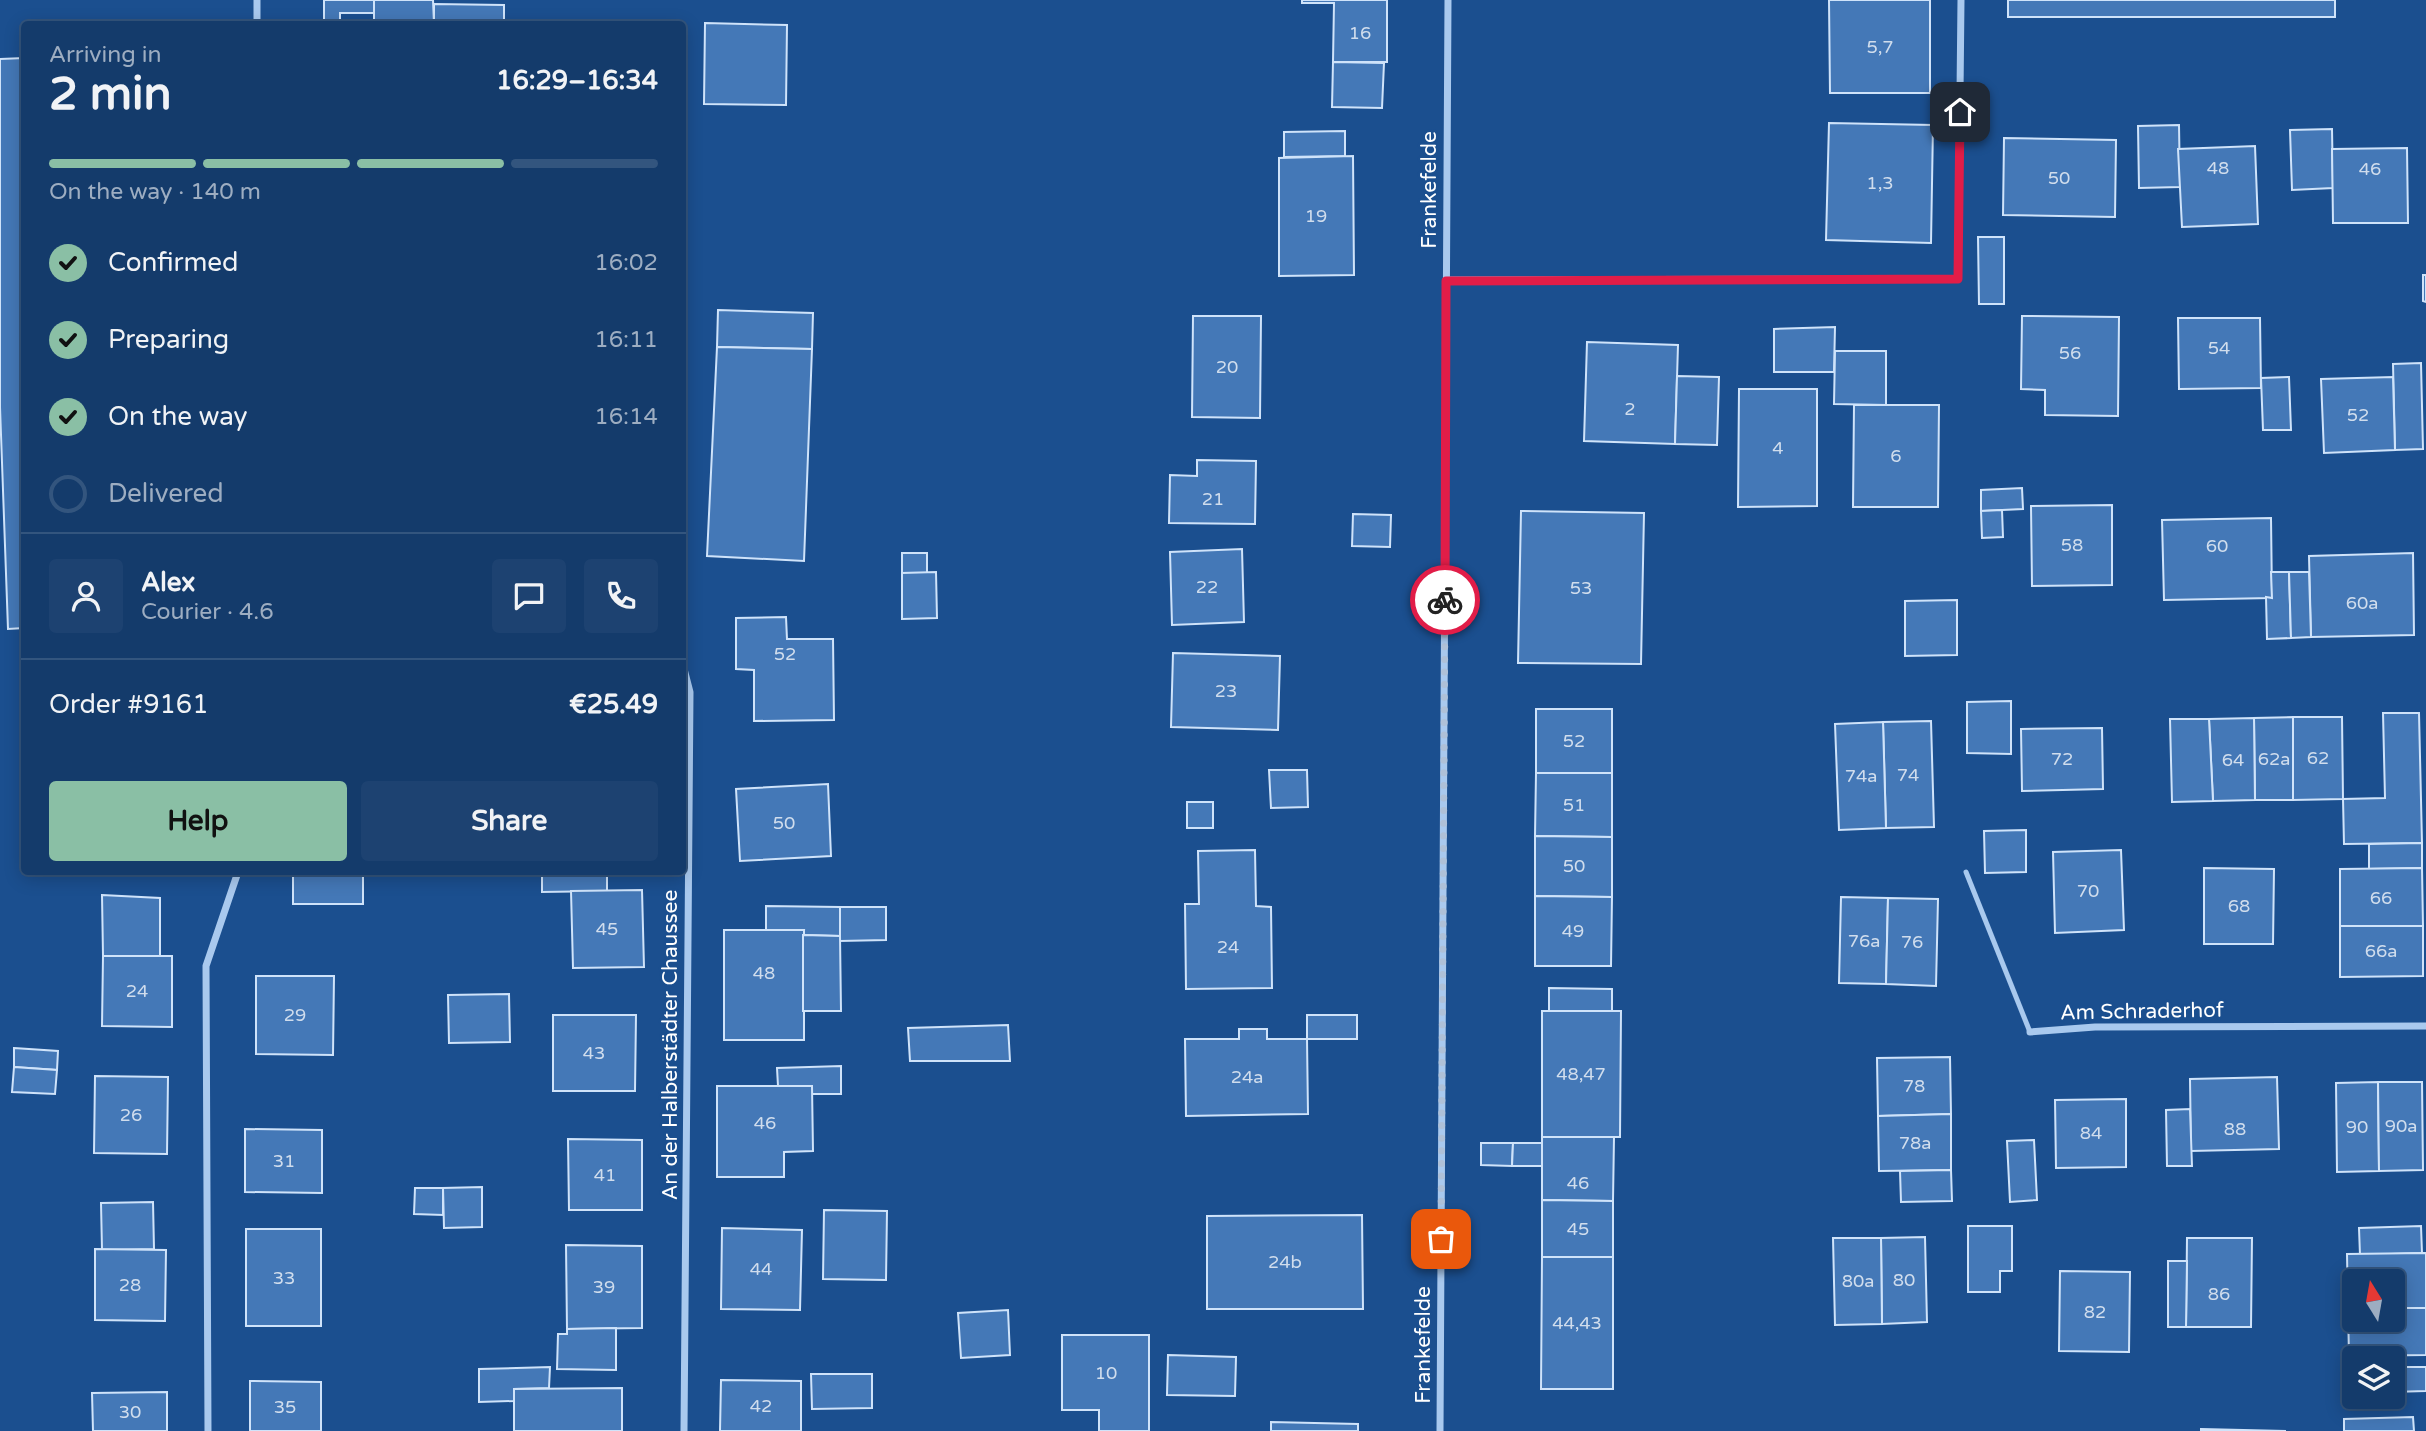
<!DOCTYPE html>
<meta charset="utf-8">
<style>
body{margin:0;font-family:"Varela Round",sans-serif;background:#1d4271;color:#f1f3f6;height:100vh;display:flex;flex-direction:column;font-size:26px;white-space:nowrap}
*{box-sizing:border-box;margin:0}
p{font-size:23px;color:#9dadc1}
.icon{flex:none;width:38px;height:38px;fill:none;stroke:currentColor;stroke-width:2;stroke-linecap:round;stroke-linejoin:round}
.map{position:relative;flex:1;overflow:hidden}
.drawer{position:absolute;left:21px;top:21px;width:665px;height:854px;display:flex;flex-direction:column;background:#143b6b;border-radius:7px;box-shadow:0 4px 18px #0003,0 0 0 2px #33557e}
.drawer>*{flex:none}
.needle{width:46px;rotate:349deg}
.fabs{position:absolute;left:2342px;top:1269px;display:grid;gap:14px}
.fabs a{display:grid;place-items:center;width:63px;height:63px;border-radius:7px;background:#143b6b;box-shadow:0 4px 18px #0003,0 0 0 2px #33557e;font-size:35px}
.pin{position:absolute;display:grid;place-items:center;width:60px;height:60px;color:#fff;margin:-30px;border-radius:14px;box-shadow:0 4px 10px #0006}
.courier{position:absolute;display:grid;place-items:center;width:70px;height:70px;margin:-35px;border:5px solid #e11d48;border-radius:50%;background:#fff;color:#222;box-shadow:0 2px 9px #0007}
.overview em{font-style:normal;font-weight:800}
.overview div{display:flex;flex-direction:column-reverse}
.overview{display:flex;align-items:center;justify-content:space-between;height:119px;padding:0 28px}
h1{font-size:46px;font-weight:800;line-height:52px}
.bar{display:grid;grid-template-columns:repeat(4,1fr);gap:10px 7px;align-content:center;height:84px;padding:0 28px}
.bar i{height:9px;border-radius:5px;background:#33557e}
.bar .selected{background:#8abfa5}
.bar p{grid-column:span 4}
.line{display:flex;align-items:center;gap:18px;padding:0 28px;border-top:2px solid #33557e}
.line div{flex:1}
.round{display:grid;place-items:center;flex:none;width:74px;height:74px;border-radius:7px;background:#1d4271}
ol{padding:0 28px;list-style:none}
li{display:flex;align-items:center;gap:21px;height:77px}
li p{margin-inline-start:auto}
li .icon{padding:7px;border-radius:50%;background:#8abfa5;color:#111;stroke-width:4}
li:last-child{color:#9dadc1}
li i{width:38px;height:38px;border:4px solid #33557e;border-radius:50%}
.primary-button{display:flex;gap:14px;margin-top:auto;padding:14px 28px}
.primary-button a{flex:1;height:80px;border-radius:7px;background:#8abfa5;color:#111;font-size:28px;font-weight:800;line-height:80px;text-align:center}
.primary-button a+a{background:#1d4271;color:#f1f3f6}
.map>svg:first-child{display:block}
</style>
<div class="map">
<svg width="2426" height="1431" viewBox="0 0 2426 1431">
<rect width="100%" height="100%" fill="#1b4f8f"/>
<g fill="#4478b7" stroke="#cfe3fa" stroke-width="2">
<path d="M 324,0 L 374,0 L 374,13 L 340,13 L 340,24 L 324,24 Z"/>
<path d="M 374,0 L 433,0 L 434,24 L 374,24 Z"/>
<path d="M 1302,0 L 1387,0 L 1387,62 L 1333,62 L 1334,3 L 1302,3 Z"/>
<path d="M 1829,0 L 1930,0 L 1930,93 L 1830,93 Z"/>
<rect x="2008" y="0" width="327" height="17"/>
<path d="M 434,4 L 504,5 L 504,24 L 434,24 Z"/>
<path d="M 705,23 L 787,25 L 786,105 L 704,104 Z"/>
<path d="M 24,58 L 24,628 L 8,629 L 0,407 L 0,59 Z"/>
<path d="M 1333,62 L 1384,63 L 1382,108 L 1332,107 Z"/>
<path d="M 1829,123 L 1933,125 L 1931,243 L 1826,240 Z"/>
<path d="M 2179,125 L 2180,187 L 2139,188 L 2138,126 Z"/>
<path d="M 2332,129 L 2333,188 L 2292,190 L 2290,130 Z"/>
<path d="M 1345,131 L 1345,156 L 1284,157 L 1284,132 Z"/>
<path d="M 2004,138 L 2116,140 L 2115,217 L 2003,215 Z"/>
<path d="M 2255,146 L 2258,224 L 2182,227 L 2178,149 Z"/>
<path d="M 2407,148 L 2408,223 L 2333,223 L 2332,149 Z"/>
<path d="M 1353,156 L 1354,275 L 1279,276 L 1279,158 Z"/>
<path d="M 1978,237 L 2004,237 L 2004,304 L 1979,304 Z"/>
<path d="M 2423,275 L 2426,275 L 2426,302 L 2423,301 Z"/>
<path d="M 718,310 L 813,313 L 812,349 L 717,347 Z"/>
<path d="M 1193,316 L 1261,316 L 1260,418 L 1192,417 Z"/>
<path d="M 2022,316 L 2119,317 L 2118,416 L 2045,415 L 2045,390 L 2021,389 Z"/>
<path d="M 2178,318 L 2260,318 L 2261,388 L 2179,389 Z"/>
<path d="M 1835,327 L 1834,372 L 1774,372 L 1774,329 Z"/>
<path d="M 1587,342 L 1678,345 L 1675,444 L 1584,441 Z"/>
<path d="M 717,347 L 812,349 L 804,561 L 707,556 Z"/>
<path d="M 1835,351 L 1886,351 L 1886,405 L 1834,404 Z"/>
<path d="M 2421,363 L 2423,449 L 2395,450 L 2393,364 Z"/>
<path d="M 1677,376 L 1719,377 L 1717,445 L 1675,444 Z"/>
<path d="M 2289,377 L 2291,430 L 2263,430 L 2261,378 Z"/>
<path d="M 2393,377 L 2395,450 L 2324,453 L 2321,379 Z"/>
<path d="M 1739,389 L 1817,389 L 1817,506 L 1738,507 Z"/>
<path d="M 1854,405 L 1939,405 L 1938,507 L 1853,507 Z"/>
<path d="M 1197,460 L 1256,461 L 1255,524 L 1169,523 L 1170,475 L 1197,476 Z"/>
<path d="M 2022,488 L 2023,509 L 1981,511 L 1981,490 Z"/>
<path d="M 2112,505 L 2112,585 L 2032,586 L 2031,506 Z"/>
<path d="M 2002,510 L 2003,537 L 1982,538 L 1981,511 Z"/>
<path d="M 1521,511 L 1644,513 L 1641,664 L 1518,663 Z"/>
<path d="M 1353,514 L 1391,515 L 1390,547 L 1352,546 Z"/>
<path d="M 2271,518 L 2272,598 L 2164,600 L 2162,520 Z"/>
<path d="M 1242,549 L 1244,622 L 1172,625 L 1170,552 Z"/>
<rect x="902" y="553" width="25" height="20"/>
<path d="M 2413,553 L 2414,635 L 2311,637 L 2309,556 Z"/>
<path d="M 936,572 L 937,618 L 902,619 L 902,573 Z"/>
<path d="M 2271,572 L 2289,572 L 2291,638 L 2267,639 L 2266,597 L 2272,598 Z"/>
<path d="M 2289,572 L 2309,572 L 2311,637 L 2291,638 Z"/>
<path d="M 1957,600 L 1957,655 L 1905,656 L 1905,601 Z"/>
<path d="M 786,617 L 787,639 L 833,639 L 834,720 L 754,721 L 754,670 L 736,669 L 736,618 Z"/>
<path d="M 1173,653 L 1280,656 L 1278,730 L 1171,727 Z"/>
<path d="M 2011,701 L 2011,754 L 1967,753 L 1967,702 Z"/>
<rect x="1536" y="709" width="76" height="64"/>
<path d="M 2383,713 L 2419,713 L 2422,843 L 2344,844 L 2343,799 L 2385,798 Z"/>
<path d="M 2293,717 L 2293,800 L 2255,800 L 2254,718 Z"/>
<path d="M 2293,717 L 2342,717 L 2343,799 L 2293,800 Z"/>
<path d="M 2254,718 L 2255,800 L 2213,801 L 2209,719 Z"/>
<path d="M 2170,719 L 2209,719 L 2213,801 L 2172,802 Z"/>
<path d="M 1931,721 L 1934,827 L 1886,828 L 1883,722 Z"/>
<path d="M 1883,722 L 1886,828 L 1839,830 L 1835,724 Z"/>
<path d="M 2102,728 L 2103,789 L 2022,791 L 2021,729 Z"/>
<path d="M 1269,770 L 1307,770 L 1308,807 L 1271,808 Z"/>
<path d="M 1536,773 L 1612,773 L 1612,837 L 1535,836 Z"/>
<path d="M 828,784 L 831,856 L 740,861 L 736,789 Z"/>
<rect x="1187" y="802" width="26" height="26"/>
<path d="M 2026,830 L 2026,872 L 1985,873 L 1984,831 Z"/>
<path d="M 1535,836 L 1612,837 L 1612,897 L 1535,896 Z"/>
<path d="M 2422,843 L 2422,868 L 2369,869 L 2369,844 Z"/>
<path d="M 1255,850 L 1256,906 L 1271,907 L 1272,988 L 1186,989 L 1185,904 L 1199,904 L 1198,851 Z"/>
<path d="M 2121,850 L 2124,930 L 2055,933 L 2053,852 Z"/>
<path d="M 2204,868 L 2274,869 L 2273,944 L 2204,944 Z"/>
<path d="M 2422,868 L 2423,926 L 2340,926 L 2340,869 Z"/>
<path d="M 139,872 L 203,872 L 203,875 Z"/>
<rect x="293" y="872" width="70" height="32"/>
<path d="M 607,873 L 607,891 L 542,892 L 542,874 Z"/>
<path d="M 642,890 L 644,967 L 573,968 L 571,891 Z"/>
<path d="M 102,895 L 160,898 L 160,956 L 103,956 Z"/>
<path d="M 1535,896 L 1612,897 L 1611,966 L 1535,966 Z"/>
<path d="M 1841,897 L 1888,898 L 1886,984 L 1839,983 Z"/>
<path d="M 1888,898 L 1938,899 L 1936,986 L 1886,984 Z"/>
<path d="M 766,906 L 840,907 L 840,936 L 803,935 L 804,930 L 766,930 Z"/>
<path d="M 840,907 L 886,907 L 886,940 L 840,941 Z"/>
<path d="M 2340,926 L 2423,926 L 2423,976 L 2340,977 Z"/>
<rect x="724" y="930" width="80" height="110"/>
<path d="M 803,935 L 840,936 L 841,1011 L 803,1011 Z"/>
<path d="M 103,956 L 172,956 L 172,1027 L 102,1026 Z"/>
<path d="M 256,976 L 334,976 L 333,1055 L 256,1054 Z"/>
<path d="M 1549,988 L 1612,989 L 1612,1012 L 1549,1011 Z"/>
<path d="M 509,994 L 510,1042 L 449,1043 L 448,995 Z"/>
<path d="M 1542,1011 L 1621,1011 L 1620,1137 L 1542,1137 Z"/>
<path d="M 553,1015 L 636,1015 L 635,1091 L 553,1091 Z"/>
<rect x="1307" y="1015" width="50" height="24"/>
<path d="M 1008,1025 L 1010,1061 L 910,1061 L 908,1028 Z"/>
<path d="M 1239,1029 L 1267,1029 L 1267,1039 L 1307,1039 L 1308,1114 L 1186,1116 L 1185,1039 L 1239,1039 Z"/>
<path d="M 14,1048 L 58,1051 L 57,1070 L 14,1067 Z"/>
<path d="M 1950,1057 L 1951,1114 L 1878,1116 L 1877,1058 Z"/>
<path d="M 841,1066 L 841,1094 L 812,1094 L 812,1086 L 778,1086 L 777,1068 Z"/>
<path d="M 14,1067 L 57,1070 L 55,1094 L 12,1092 Z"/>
<path d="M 95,1076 L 168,1077 L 167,1154 L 94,1153 Z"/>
<path d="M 2277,1077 L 2279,1149 L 2191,1151 L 2190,1079 Z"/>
<path d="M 2378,1082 L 2379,1171 L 2337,1172 L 2336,1083 Z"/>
<path d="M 2378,1082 L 2422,1082 L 2423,1170 L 2379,1171 Z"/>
<path d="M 717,1086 L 812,1086 L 813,1151 L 784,1152 L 784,1177 L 717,1177 Z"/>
<path d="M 2126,1099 L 2126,1167 L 2056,1168 L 2055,1100 Z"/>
<path d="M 2190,1109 L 2192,1166 L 2167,1166 L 2166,1110 Z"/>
<path d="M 1951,1114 L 1951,1170 L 1879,1171 L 1878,1116 Z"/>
<path d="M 245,1129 L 322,1130 L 322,1193 L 245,1192 Z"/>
<path d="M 1542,1137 L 1614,1137 L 1613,1201 L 1542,1200 Z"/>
<path d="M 568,1139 L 642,1140 L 642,1210 L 569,1210 Z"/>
<path d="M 2034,1140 L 2037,1200 L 2010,1202 L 2007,1141 Z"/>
<path d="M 1481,1143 L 1513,1143 L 1512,1166 L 1481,1165 Z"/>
<path d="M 1513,1143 L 1542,1143 L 1542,1166 L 1512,1166 Z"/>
<path d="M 1951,1170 L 1952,1201 L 1901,1202 L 1900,1171 Z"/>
<path d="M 482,1187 L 482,1227 L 444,1228 L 443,1188 Z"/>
<path d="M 415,1188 L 443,1188 L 443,1215 L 414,1214 Z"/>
<path d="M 1542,1200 L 1613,1201 L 1613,1257 L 1542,1257 Z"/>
<path d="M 153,1202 L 154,1249 L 102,1250 L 101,1203 Z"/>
<path d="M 824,1210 L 887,1211 L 886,1280 L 823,1279 Z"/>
<path d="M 1362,1215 L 1363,1309 L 1207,1309 L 1207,1216 Z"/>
<path d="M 1968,1226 L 2012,1226 L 2012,1271 L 2000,1271 L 2000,1292 L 1968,1292 Z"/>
<path d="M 2421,1226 L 2422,1253 L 2360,1255 L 2359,1228 Z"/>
<path d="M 722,1228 L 802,1230 L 800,1310 L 721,1309 Z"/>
<rect x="246" y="1229" width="75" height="97"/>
<path d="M 1925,1237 L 1927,1322 L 1882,1324 L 1881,1238 Z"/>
<path d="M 1833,1238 L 1881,1238 L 1882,1324 L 1835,1325 Z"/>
<path d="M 2187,1238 L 2252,1238 L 2251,1327 L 2186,1327 Z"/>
<path d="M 566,1245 L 642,1246 L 642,1328 L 567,1329 Z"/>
<path d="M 95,1249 L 166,1250 L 165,1321 L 95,1320 Z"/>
<path d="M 2426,1253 L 2426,1308 L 2392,1308 L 2392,1281 L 2354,1281 L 2354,1309 L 2348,1309 L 2347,1254 Z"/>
<path d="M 1542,1257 L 1613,1257 L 1613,1389 L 1541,1389 Z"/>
<path d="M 2168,1261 L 2187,1261 L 2186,1327 L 2168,1327 Z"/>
<path d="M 2060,1271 L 2130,1272 L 2129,1352 L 2059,1351 Z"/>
<path d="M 2392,1308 L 2426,1308 L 2426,1355 L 2349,1356 L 2348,1309 L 2354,1309 L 2354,1320 L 2392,1320 Z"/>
<path d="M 1008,1310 L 1010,1355 L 961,1358 L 958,1313 Z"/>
<path d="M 616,1328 L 616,1370 L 557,1369 L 558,1334 L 567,1334 L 567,1329 Z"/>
<path d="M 1062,1335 L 1149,1335 L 1149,1431 L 1099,1431 L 1099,1410 L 1062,1410 Z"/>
<path d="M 1168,1355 L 1236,1357 L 1235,1396 L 1167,1395 Z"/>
<path d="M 550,1367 L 549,1388 L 514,1389 L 514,1401 L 479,1402 L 479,1369 Z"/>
<path d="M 2392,1367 L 2426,1367 L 2426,1391 L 2392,1392 Z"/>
<path d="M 811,1374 L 872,1374 L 872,1408 L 812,1409 Z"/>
<path d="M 721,1380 L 801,1381 L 801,1431 L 720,1431 Z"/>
<path d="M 250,1381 L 321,1382 L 321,1431 L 250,1431 Z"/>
<path d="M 622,1388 L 622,1431 L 514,1431 L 514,1389 Z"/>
<path d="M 167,1392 L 167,1431 L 93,1431 L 92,1393 Z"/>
<path d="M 2413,1417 L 2414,1431 L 2344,1431 L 2344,1419 Z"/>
<path d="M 1271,1422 L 1358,1424 L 1358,1431 L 1271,1431 Z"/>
<path d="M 2201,1429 L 2286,1431 L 2201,1431 Z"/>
</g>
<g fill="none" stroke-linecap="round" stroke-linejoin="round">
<path stroke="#a9c9ee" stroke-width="5" d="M 1966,872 L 2030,1032"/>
<g stroke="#a9c9ee" stroke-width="7">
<path d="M 257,24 L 257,0"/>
<path d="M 1446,280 L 1958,279 L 1961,0"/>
<path d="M 682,661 L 690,692 L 684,1431"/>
<path d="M 2030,1032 L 2095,1027 L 2426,1026"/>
<path d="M 208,1431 L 206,966 L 238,872"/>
<path d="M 1440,1431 L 1448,0"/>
</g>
</g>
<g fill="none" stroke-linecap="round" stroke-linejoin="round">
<path stroke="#afc1d8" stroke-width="7" stroke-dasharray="0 12.6" d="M 1441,1239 L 1445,600"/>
<path stroke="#e11d48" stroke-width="9" d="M 1445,600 L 1446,281 L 1958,279 L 1960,112"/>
</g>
<g text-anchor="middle" stroke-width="5" stroke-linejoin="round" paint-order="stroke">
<g font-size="18" fill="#d0dded">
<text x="1360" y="39">16</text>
<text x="1880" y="53">5,7</text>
<text x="2218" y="174">48</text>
<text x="2370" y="175">46</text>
<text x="2059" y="184">50</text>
<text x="1880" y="189">1,3</text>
<text x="1316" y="222">19</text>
<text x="2219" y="354">54</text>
<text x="2070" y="359">56</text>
<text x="1227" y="373">20</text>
<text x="1630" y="415">2</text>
<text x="2358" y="421">52</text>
<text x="1778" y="454">4</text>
<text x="1896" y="462">6</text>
<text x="1213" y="505">21</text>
<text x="2072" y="551">58</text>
<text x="2217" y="552">60</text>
<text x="1207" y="593">22</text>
<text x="1581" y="594">53</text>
<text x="2362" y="609">60a</text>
<text x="785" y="660">52</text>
<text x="1226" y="697">23</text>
<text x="1574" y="747">52</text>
<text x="2318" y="764">62</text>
<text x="2062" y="765">72</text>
<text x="2274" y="765">62a</text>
<text x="2233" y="766">64</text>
<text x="1908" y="781">74</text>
<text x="1861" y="782">74a</text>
<text x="1574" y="811">51</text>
<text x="784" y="829">50</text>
<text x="1574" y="872">50</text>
<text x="2088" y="897">70</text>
<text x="2381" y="904">66</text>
<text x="2239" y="912">68</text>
<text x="607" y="935">45</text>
<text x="1573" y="937">49</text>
<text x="1864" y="947">76a</text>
<text x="1912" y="948">76</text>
<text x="1228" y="953">24</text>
<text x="2381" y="957">66a</text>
<text x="764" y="979">48</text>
<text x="137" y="997">24</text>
<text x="295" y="1021">29</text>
<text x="594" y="1059">43</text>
<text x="1581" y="1080">48,47</text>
<text x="1247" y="1083">24a</text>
<text x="1914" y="1092">78</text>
<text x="131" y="1121">26</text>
<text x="765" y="1129">46</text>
<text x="2401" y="1132">90a</text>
<text x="2357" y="1133">90</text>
<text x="2235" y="1135">88</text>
<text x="2091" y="1139">84</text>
<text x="1915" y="1149">78a</text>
<text x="284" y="1167">31</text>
<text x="605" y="1181">41</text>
<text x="1578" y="1189">46</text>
<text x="1578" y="1235">45</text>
<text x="1285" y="1268">24b</text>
<text x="761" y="1275">44</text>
<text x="284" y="1284">33</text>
<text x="1904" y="1286">80</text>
<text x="1858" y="1287">80a</text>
<text x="130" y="1291">28</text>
<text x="604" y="1293">39</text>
<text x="2219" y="1300">86</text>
<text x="2095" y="1318">82</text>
<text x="1577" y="1329">44,43</text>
<text x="1106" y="1379">10</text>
<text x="761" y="1412">42</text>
<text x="285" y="1413">35</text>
<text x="130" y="1418">30</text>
</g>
<g font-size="21" fill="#fff" stroke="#1b4f8f">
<text transform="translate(1429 190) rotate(-90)" y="7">Frankefelde</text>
<text transform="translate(2142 1011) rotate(-1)" y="7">Am Schraderhof</text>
<text transform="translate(670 1045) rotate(-90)" y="7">An der Halberstädter Chaussee</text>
<text transform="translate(1423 1345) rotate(-90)" y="7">Frankefelde</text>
</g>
</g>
</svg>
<div class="fabs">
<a><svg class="needle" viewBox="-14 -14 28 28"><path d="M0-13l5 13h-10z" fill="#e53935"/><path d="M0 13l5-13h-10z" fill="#9dadc1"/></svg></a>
<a><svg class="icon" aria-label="layers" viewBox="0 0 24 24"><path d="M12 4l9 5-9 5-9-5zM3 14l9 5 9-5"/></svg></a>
</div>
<div class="pin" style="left:1441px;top:1239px;background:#ea580c"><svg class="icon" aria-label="bag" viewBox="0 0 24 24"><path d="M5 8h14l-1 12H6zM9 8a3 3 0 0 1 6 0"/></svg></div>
<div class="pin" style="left:1960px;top:112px;background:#1f2937"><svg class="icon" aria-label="home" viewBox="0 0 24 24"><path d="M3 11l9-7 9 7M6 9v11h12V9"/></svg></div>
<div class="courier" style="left:1445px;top:600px"><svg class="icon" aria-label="bike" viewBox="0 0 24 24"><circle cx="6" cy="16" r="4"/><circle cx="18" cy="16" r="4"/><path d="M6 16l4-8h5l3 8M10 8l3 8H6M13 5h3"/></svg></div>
<section class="drawer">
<div class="overview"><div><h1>2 min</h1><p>Arriving in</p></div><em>16:29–16:34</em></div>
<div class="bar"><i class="selected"></i><i class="selected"></i><i class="selected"></i><i></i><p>On the way · 140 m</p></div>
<ol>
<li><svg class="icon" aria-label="check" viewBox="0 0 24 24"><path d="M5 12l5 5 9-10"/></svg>Confirmed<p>16:02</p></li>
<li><svg class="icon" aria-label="check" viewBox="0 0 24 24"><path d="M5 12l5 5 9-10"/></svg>Preparing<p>16:11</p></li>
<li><svg class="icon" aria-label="check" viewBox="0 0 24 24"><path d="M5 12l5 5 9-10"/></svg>On the way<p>16:14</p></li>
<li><i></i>Delivered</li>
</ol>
<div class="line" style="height:126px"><a class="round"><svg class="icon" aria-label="person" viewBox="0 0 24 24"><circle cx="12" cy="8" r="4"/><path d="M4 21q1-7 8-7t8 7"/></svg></a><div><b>Alex</b><p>Courier · 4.6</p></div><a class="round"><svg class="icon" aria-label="chat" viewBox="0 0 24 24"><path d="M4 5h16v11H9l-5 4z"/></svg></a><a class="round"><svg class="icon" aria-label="phone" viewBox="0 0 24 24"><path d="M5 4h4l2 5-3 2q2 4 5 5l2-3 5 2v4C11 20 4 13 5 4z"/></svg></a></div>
<div class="line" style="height:91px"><div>Order #9161</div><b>€25.49</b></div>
<div class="primary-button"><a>Help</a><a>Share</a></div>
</section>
</div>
